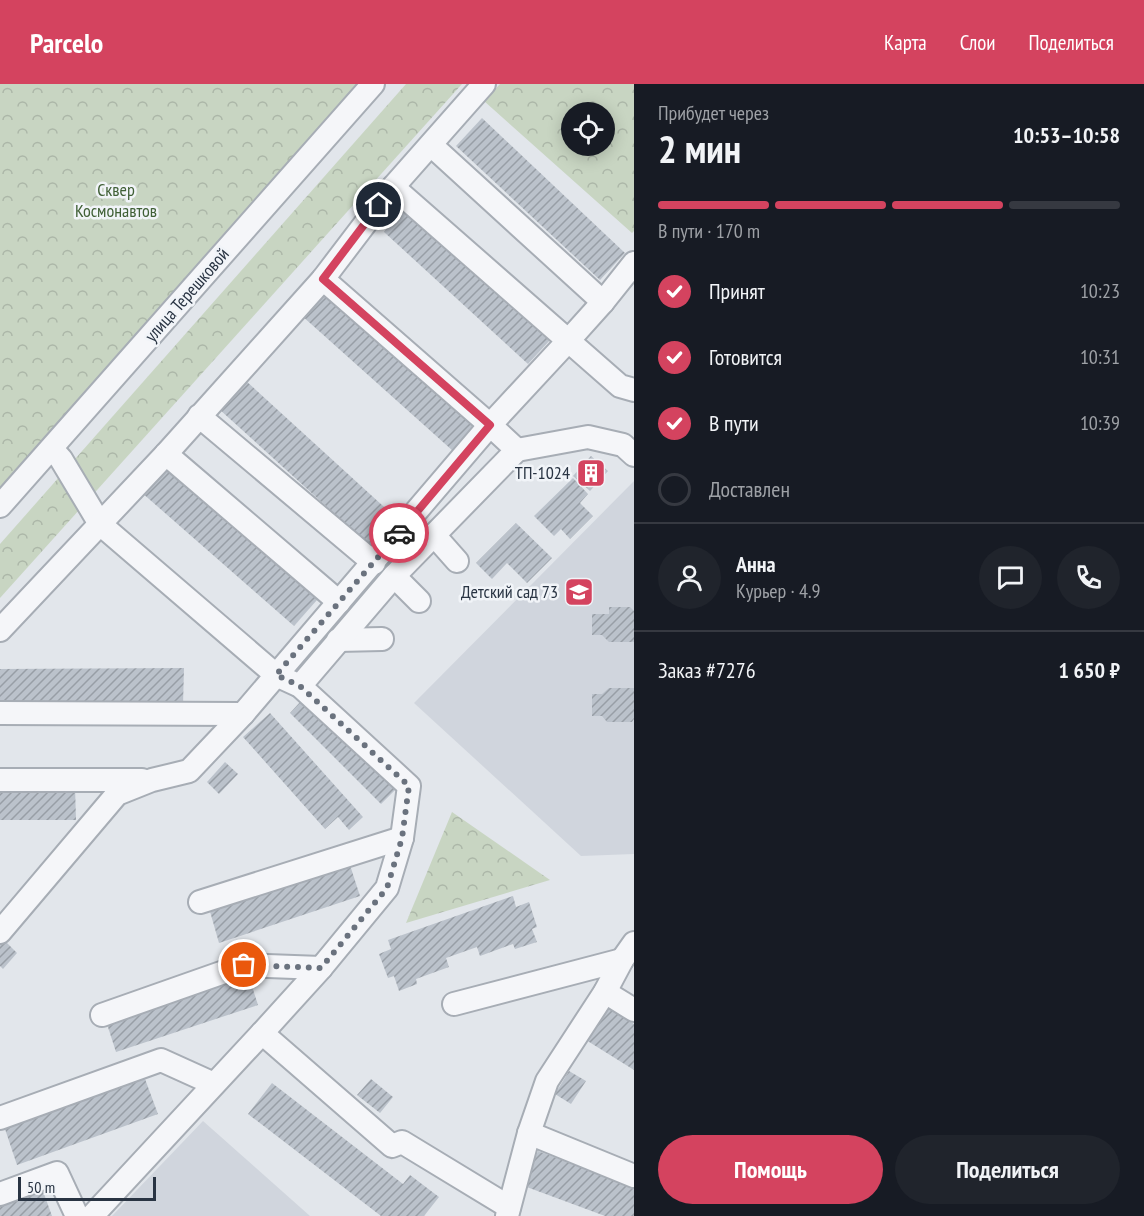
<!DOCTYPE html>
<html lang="ru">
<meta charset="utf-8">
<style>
body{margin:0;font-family:"PT Sans Narrow",sans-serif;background:#20242c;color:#f1f3f6;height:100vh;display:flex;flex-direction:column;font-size:22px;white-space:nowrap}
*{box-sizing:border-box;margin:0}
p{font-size:20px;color:#9ea1a6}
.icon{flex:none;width:33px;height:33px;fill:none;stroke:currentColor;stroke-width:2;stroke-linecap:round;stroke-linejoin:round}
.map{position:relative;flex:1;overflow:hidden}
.panel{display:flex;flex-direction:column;background:#171b24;width:510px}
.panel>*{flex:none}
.fabs{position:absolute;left:561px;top:18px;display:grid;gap:12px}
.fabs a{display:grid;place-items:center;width:54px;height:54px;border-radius:50%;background:#171b24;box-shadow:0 3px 15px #0003;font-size:30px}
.scale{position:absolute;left:18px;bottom:15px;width:138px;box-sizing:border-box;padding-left:6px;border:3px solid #293443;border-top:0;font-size:16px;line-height:21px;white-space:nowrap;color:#293443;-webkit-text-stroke:4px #f1f4f8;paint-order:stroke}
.pin{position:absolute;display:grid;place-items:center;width:51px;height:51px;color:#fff;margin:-26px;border:3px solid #fff;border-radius:50%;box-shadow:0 2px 6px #0007}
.courier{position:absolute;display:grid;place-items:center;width:60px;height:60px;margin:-30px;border:4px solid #d4435f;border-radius:50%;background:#fff;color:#222;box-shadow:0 2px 8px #0007}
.headline em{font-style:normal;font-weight:700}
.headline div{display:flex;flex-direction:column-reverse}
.headline{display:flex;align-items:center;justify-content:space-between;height:102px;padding:0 24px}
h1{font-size:39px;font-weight:700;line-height:45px}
.bar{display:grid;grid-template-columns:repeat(4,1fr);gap:9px 6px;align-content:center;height:72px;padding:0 24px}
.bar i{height:8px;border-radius:4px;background:#363941}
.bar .on{background:#d4435f}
.bar p{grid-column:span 4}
.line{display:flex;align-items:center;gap:15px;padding:0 24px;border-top:2px solid #363941}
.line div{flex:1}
.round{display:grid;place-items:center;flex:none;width:63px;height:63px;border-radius:32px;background:#20242c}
ol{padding:0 24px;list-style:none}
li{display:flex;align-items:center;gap:18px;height:66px}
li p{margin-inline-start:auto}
li .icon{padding:6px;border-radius:50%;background:#d4435f;color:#fff;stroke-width:4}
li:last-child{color:#9ea1a6}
li i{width:33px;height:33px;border:3px solid #363941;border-radius:50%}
.cta{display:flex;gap:12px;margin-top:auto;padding:12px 24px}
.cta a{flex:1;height:69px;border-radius:36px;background:#d4435f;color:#fff;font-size:24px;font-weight:700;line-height:69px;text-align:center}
.cta a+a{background:#20242c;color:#f1f3f6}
header{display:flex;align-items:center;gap:36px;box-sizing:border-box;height:84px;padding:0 30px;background:#d4435f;color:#fff}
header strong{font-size:28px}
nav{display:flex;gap:33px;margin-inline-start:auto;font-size:21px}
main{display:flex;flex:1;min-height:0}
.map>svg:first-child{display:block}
</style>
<header>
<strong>Parcelo</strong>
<nav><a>Карта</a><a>Слои</a><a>Поделиться</a></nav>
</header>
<main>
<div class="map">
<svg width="634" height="1132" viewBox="0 0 634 1132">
<defs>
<pattern id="forest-crowns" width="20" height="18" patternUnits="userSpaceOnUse" patternTransform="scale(1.5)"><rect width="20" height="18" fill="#c8d5c2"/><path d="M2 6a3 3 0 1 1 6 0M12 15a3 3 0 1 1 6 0" fill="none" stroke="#acb7a8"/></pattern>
<pattern id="building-hatch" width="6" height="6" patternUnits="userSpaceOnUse" patternTransform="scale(1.5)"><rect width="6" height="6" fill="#bbc2cb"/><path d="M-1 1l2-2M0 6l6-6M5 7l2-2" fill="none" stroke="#989ea6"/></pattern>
</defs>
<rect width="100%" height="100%" fill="#e2e6eb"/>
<g fill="#d0d5dd">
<path d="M 634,397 L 634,770 L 581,772 L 414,619 Z"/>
<path d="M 203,1037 L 310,1132 L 112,1132 Z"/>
</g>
<g fill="url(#forest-crowns)" fill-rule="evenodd">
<path d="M 0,0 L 373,0 L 0,422 Z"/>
<path d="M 406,0 L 462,0 L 0,514 L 0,460 Z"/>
<path d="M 500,0 L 634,0 L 634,147 L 632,149 L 484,17 ZM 572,28 L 604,28 L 604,62 L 572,62 Z"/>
<path d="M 452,728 L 550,796 L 406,839 Z"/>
</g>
<g fill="url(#building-hatch)">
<path d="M 482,34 L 625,169 L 600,196 L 456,62 Z"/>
<path d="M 407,122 L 551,255 L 528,280 L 384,148 Z"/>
<path d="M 325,205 L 477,341 L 453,367 L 301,231 Z"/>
<path d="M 245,296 L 394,432 L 369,461 L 219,325 Z"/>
<path d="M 591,372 L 608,387 L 590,407 L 573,392 Z"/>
<path d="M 165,382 L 317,516 L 294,542 L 141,408 Z"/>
<path d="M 573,394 L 588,410 L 580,419 L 593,432 L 570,455 L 561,445 L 554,452 L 534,432 Z"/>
<path d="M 516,439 L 552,474 L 527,499 L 507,479 L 492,495 L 476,479 Z"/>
<path d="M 609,523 L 630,523 L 634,527 L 634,558 L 609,558 L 602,551 L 592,551 L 592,530 L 609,530 Z"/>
<path d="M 184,584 L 183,621 L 0,622 L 0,585 Z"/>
<path d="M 609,604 L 634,604 L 634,635 L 632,638 L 607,638 L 602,632 L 592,632 L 592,610 L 602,610 Z"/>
<path d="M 301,617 L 314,631 L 317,628 L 395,706 L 381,720 L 290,629 Z"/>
<path d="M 270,629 L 363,733 L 349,746 L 338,733 L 325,745 L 243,653 Z"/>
<path d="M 225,678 L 238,690 L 219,710 L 207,698 Z"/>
<path d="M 0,702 L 75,702 L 76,736 L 0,736 Z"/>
<path d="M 349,778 L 360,812 L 219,859 L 209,824 Z"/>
<path d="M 513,812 L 516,823 L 529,818 L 537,843 L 532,845 L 537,858 L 515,865 L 513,860 L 480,872 L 477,863 L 446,874 L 449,883 L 416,895 L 417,900 L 399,907 L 394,892 L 388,894 L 379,870 L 391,865 L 388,856 Z"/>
<path d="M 4,856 L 17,869 L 3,885 L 0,882 L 0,860 Z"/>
<path d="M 248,890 L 258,921 L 116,968 L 106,937 Z"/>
<path d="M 606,923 L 634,940 L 634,986 L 586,956 Z"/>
<path d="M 569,987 L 586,997 L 571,1020 L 555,1010 Z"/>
<path d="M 145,995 L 158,1030 L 17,1081 L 5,1045 Z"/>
<path d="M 371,995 L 393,1013 L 380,1029 L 357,1011 Z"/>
<path d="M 272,999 L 403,1100 L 410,1091 L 439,1113 L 424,1132 L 381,1132 L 248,1030 Z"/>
<path d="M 538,1067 L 634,1103 L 634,1132 L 605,1132 L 524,1102 Z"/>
<path d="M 43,1107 L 52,1132 L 0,1132 L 0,1121 Z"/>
</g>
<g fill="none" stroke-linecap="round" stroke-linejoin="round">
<g stroke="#a7adb5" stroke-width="26">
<g id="minor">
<path d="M 431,61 L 603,218"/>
<path d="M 393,103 L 620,302 L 634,306"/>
<path d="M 199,332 L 374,479"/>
<path d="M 52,365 L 61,375 L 100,440 L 276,591 L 300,602 L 409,702 L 402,754 L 387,804 L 321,884 L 262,949 L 92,1132"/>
<path d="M 517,366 L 588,353 L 623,361 L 634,371"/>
<path d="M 166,370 L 339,518"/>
<path d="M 0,422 L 373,0"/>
<path d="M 434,451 L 457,477"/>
<path d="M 394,492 L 419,517"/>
<path d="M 0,546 L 166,370 L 323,195 L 393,103 L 484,0"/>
<path d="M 338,556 L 382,555"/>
<path d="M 300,602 L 394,492 L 517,366 L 490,341 L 323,195"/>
<path d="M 0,629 L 243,630"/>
<path d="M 0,696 L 142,696"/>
<path d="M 200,818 L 402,754"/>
<path d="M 0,848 L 117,710 L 152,696 L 189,687 L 243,630 L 490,341 L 568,257 L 603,218 L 634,179"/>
<path d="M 605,908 L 634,926"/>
<path d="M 454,920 L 622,876"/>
<path d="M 102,931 L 244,881 L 321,884"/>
<path d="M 262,949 L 392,1062 L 402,1058 L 509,1123"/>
<path d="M 0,1034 L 161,976 L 214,1000"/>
<path d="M 529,1049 L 634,1092"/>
<path d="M 0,1110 L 57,1089 L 77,1132"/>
<path d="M 507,1132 L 529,1049 L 547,997 L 605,908 L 622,876 L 634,859"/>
</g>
</g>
<use href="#minor" stroke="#f5f6f9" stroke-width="22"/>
</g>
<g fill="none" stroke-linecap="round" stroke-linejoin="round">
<path stroke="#6a727e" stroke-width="6" stroke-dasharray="0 10.8" d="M 244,881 L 321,884 L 387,804 L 402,754 L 409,702 L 300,602 L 276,591 L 399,449"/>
<path stroke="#d4435f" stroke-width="8" d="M 379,121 L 323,195 L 490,341 L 399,449"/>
</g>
<defs>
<g id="building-square" transform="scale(1.5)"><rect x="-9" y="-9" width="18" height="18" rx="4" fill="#d4435f" stroke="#f1f4f8"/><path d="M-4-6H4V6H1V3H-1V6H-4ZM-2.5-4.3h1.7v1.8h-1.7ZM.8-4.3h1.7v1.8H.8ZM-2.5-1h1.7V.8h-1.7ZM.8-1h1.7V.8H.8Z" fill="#fff"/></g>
<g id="school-square" transform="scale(1.5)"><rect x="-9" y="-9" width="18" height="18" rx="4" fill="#d4435f" stroke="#f1f4f8"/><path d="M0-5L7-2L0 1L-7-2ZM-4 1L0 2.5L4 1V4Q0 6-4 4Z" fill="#fff"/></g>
</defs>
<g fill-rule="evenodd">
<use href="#building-square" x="591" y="389"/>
<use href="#school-square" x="579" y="508"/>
</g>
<g text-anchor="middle" stroke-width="5" stroke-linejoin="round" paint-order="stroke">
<g font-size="18" fill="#406036" stroke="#f1f4f8">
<text x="116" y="112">Сквер<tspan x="116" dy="21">Космонавтов</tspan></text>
</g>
<g font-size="18" fill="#293443" stroke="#f1f4f8">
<text transform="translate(187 211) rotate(-49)" y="6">улица Терешковой</text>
</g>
<g font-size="18" fill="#293443" stroke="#f1f4f8" text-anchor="end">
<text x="570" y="395">ТП-1024</text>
<text x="558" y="514">Детский сад 73</text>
</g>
</g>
</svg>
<div class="fabs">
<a><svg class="icon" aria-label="locate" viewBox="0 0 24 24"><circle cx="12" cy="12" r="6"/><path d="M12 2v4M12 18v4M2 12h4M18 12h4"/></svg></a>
</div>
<div class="scale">50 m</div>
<div class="pin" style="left:244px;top:881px;background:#ea580c"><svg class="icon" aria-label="bag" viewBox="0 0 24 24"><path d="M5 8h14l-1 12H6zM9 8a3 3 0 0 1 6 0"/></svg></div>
<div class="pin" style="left:379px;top:121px;background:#1f2937"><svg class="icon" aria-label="home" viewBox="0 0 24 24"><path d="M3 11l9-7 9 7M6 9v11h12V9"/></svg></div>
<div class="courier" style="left:399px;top:449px"><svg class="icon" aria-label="car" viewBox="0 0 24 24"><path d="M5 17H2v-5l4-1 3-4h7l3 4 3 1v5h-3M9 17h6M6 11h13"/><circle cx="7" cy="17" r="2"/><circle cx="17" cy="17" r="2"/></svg></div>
</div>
<section class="panel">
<div class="headline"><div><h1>2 мин</h1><p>Прибудет через</p></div><em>10:53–10:58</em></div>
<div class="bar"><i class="on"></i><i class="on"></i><i class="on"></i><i></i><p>В пути · 170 m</p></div>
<ol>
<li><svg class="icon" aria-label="check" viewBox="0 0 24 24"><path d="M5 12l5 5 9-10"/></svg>Принят<p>10:23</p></li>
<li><svg class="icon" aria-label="check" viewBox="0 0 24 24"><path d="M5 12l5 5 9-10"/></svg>Готовится<p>10:31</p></li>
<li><svg class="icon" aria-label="check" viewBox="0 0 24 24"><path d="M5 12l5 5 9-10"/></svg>В пути<p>10:39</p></li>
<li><i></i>Доставлен</li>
</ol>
<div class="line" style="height:108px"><a class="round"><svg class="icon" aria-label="person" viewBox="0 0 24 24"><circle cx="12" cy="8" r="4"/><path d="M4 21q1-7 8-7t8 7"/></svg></a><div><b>Анна</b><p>Курьер · 4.9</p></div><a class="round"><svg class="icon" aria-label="chat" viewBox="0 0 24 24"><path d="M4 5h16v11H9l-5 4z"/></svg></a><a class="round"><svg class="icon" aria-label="phone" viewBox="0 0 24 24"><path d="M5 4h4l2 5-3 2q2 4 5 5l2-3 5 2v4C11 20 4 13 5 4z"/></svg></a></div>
<div class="line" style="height:78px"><div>Заказ #7276</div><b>1 650 ₽</b></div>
<div class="cta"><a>Помощь</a><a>Поделиться</a></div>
</section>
</main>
